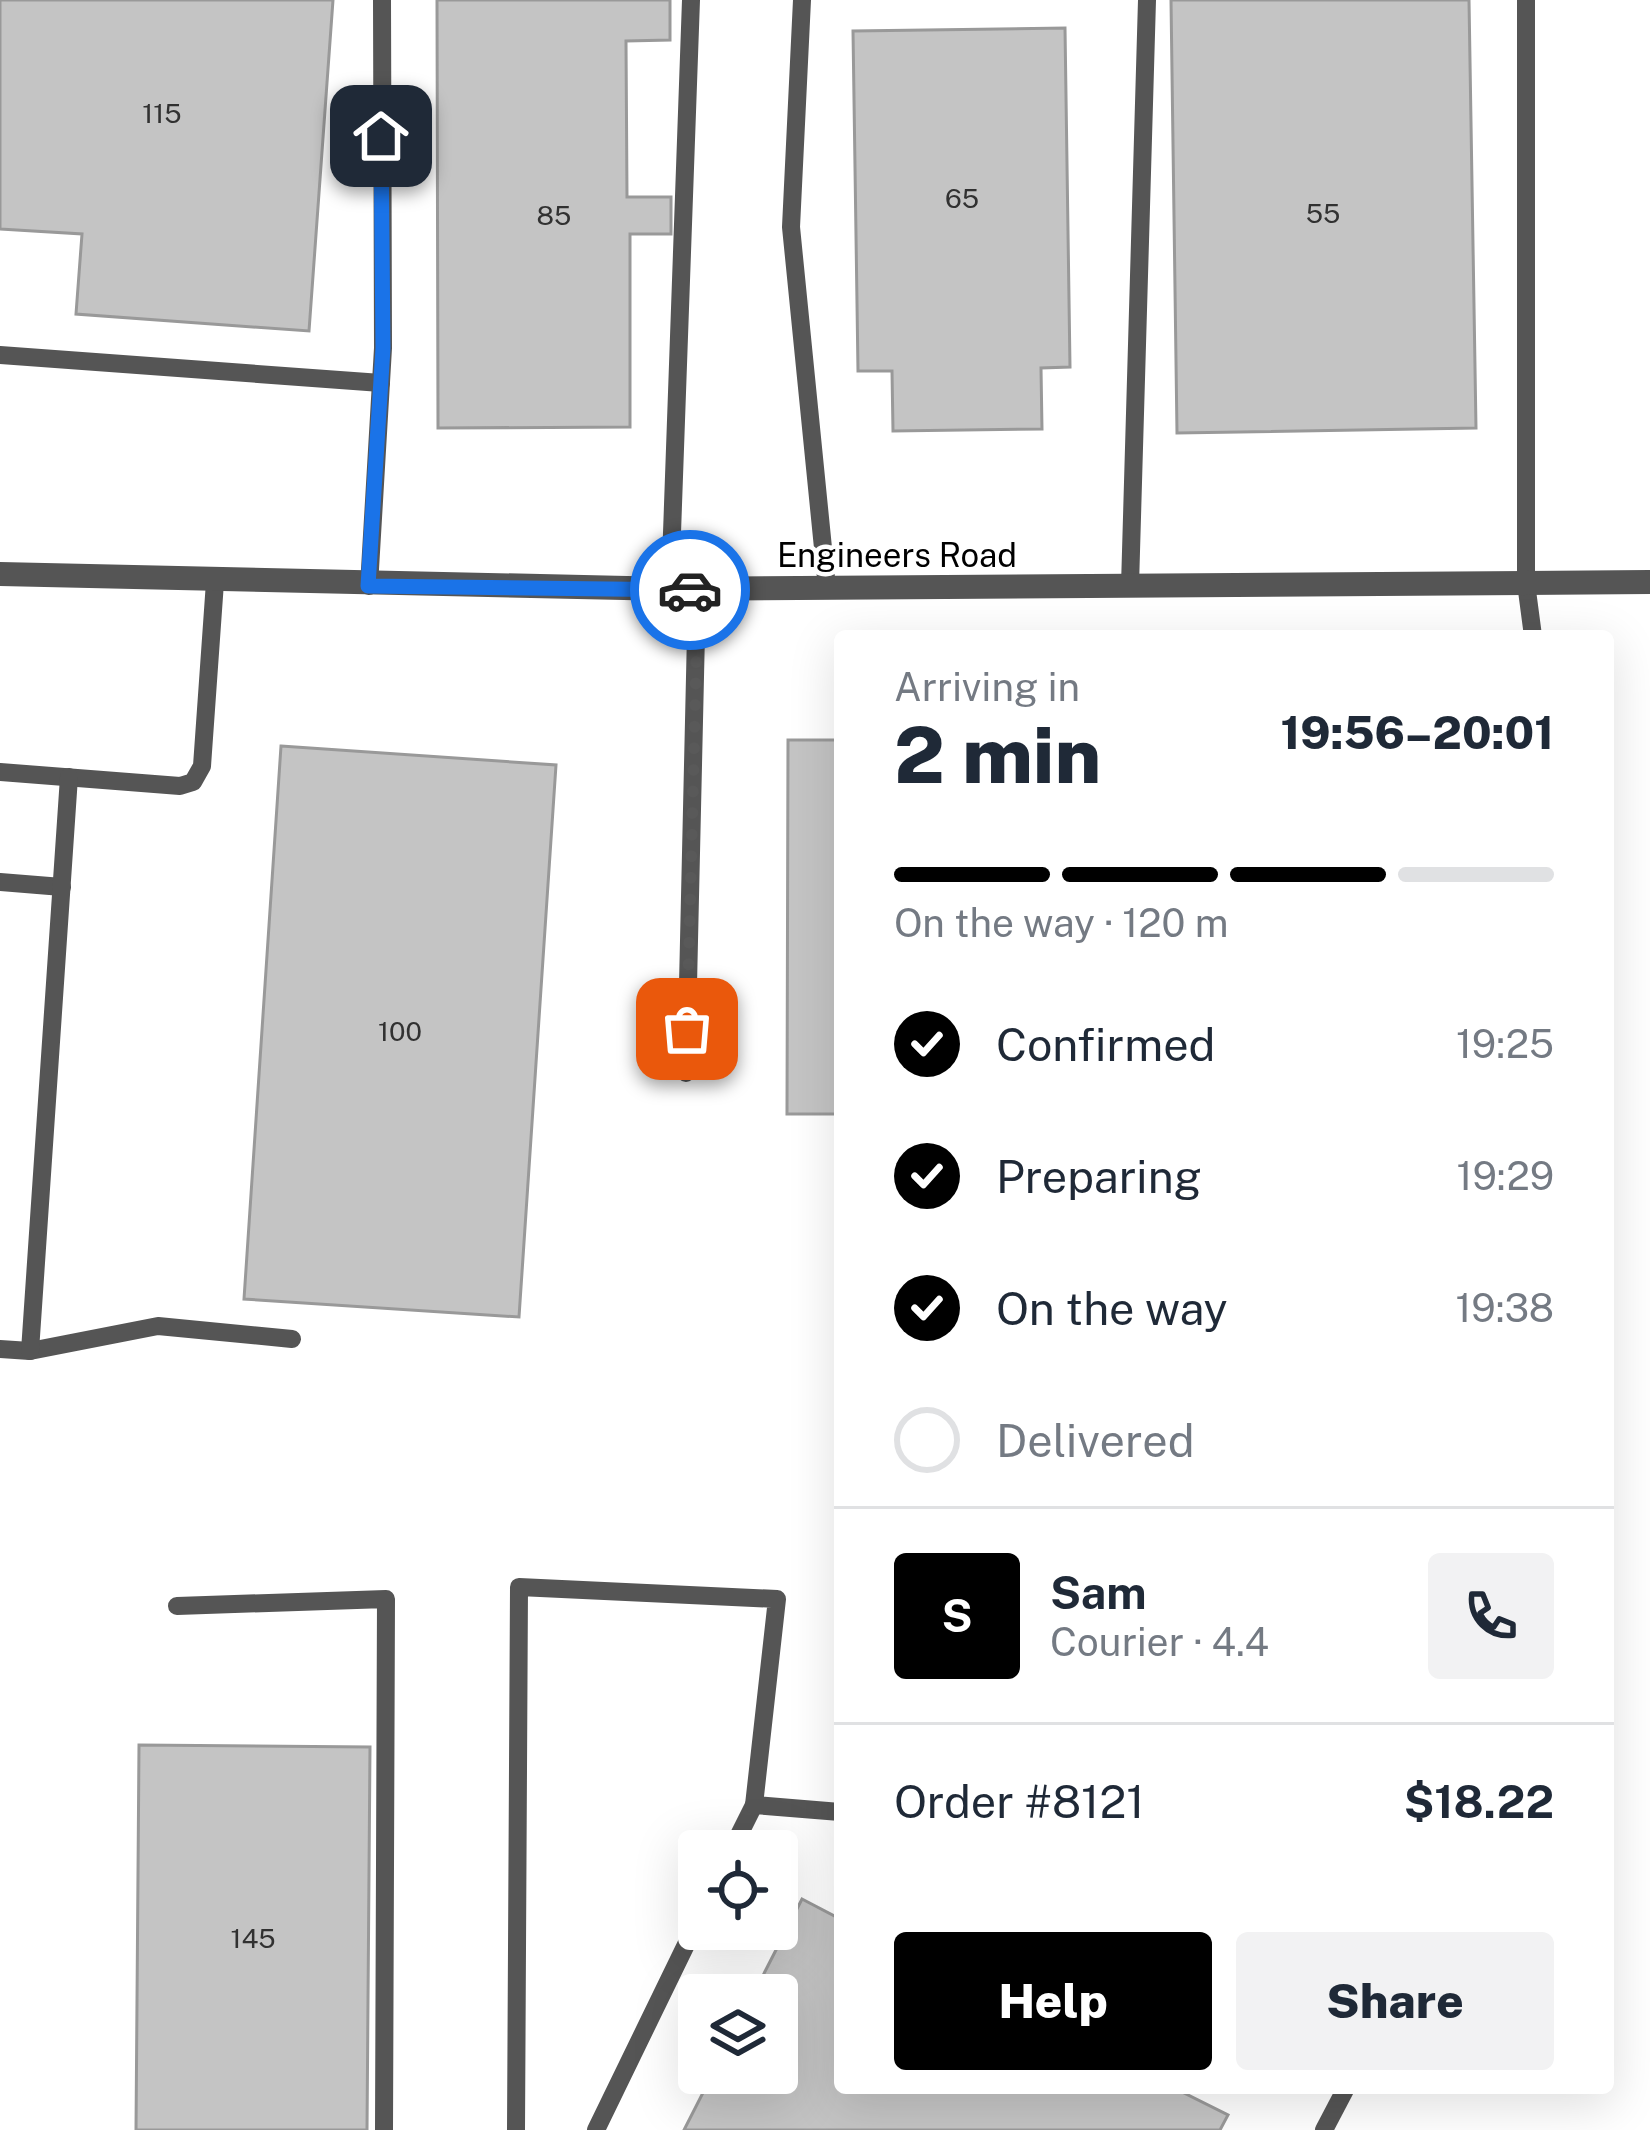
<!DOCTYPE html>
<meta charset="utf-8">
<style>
body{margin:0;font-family:"Public Sans",sans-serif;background:#f2f2f3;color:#1f2937;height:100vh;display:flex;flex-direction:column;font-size:45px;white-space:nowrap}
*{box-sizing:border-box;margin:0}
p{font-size:39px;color:#747a83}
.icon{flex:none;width:66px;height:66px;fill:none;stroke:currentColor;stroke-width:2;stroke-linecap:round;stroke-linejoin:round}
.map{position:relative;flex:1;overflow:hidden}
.sheet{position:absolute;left:834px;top:630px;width:780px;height:1464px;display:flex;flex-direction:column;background:#fff;border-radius:12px;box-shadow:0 12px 48px #0002}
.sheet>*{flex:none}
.tools{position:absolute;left:678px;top:1830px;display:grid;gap:24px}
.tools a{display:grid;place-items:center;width:120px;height:120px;border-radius:12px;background:#fff;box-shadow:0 12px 48px #0002;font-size:60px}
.pin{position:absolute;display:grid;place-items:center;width:102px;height:102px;color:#fff;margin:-51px;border-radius:24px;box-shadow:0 6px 18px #0006}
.courier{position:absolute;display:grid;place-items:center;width:120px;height:120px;margin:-60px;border:9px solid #1a73e8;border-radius:50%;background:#fff;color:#222;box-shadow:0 3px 15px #0007}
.overview em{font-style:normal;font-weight:800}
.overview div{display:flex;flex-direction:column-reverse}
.overview{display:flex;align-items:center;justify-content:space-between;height:204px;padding:0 60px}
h1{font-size:78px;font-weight:800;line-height:90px}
.bar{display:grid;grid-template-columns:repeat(4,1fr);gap:18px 12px;align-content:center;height:144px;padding:0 60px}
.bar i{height:15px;border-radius:9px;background:#e0e1e3}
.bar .current{background:#000}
.bar p{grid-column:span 4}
.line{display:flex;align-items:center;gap:30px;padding:0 60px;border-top:3px solid #e0e1e3}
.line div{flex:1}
.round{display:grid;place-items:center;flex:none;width:126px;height:126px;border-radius:12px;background:#f2f2f3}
ol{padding:0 60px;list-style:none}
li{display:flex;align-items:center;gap:36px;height:132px}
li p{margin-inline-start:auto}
li .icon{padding:12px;border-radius:50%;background:#000;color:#fff;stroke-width:4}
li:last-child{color:#747a83}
li i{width:66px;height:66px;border:6px solid #e0e1e3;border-radius:50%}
.button{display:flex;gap:24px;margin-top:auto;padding:24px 60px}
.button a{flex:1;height:138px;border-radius:12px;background:#000;color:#fff;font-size:48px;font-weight:800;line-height:138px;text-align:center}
.button a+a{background:#f2f2f3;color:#1f2937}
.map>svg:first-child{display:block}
</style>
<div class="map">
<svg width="1650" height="2130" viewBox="0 0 1650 2130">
<rect width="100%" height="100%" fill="#fff"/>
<g fill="#c4c4c4" stroke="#999" stroke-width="3">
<path d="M 0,0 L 333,0 L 309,331 L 76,314 L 82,234 L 0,229 Z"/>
<path d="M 437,0 L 670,0 L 670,40 L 626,41 L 627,197 L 671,197 L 671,234 L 630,234 L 630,427 L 438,428 Z"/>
<path d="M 1171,0 L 1469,0 L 1476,428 L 1177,433 Z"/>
<path d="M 1065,28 L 1070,367 L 1041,368 L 1042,429 L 893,431 L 892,371 L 858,371 L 853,31 Z"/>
<path d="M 788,740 L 840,740 L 840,1114 L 787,1114 Z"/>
<path d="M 281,746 L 556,765 L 519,1317 L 244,1299 Z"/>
<path d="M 139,1745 L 370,1747 L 367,2130 L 136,2130 Z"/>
<path d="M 802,1899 L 840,1919 L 840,2088 L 1174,2088 L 1228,2115 L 1220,2130 L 684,2130 L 713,2073 L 777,2073 L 777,1995 L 753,1995 Z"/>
</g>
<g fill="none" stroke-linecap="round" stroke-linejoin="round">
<g stroke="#555" stroke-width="18">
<path d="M 802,0 L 791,227 L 827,588"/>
<path d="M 1526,0 L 1526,583 L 1533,636"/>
<path d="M 0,355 L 381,383"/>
<path d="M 369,586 L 383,348 L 382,0"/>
<path d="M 1130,586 L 1147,0"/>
<path d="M 670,589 L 691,0"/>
<path d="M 0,772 L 180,786 L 193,782 L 202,766 L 215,582"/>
<path d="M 0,882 L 62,887"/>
<path d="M 686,1073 L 697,589"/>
<path d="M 0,1349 L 30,1351 L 158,1326 L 292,1339"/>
<path d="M 30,1351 L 69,777"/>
<path d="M 177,1606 L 386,1599 L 384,2130"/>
<path d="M 731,1851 L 754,1805"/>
<path d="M 516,2130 L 519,1587 L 777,1599 L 754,1805 L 840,1812"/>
<path d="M 596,2130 L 699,1918"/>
<path d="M 1324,2130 L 1346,2088"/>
</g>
<path stroke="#555" stroke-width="24" d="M 0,574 L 670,589 L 1650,582"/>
</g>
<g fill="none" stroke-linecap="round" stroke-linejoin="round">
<path stroke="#595959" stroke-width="12" stroke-dasharray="0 21.6" d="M 687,1029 L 698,590 L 690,590"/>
<path stroke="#1a73e8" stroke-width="15" d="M 381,136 L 383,348 L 368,586 L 690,590"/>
</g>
<g text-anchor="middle" stroke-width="9" stroke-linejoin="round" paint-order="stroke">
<g font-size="27" fill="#313131">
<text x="162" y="123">115</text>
<text x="962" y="208">65</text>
<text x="1323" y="223">55</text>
<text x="554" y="225">85</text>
<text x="400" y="1041">100</text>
<text x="253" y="1948">145</text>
</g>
<g font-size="33" fill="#000" stroke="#fff">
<text x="897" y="567">Engineers Road</text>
</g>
</g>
</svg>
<div class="tools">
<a><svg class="icon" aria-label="locate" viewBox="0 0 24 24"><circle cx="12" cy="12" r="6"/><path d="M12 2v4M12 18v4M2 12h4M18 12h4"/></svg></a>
<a><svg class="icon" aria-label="layers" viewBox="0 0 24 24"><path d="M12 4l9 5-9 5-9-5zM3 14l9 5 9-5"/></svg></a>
</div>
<div class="pin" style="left:687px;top:1029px;background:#ea580c"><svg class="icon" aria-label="bag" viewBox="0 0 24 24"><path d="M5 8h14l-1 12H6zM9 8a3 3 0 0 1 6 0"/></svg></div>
<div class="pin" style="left:381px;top:136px;background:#1f2937"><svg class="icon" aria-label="home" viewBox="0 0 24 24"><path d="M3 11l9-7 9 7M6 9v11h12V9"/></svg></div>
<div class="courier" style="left:690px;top:590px"><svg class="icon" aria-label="car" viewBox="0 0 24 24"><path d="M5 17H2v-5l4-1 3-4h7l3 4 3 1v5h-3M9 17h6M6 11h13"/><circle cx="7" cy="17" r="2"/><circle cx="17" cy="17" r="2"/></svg></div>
<section class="sheet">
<div class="overview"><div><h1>2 min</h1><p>Arriving in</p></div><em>19:56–20:01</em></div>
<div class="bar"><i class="current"></i><i class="current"></i><i class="current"></i><i></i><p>On the way · 120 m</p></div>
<ol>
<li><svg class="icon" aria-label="check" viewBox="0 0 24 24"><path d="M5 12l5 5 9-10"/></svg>Confirmed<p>19:25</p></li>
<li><svg class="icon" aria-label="check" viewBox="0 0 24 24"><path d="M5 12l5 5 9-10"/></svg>Preparing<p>19:29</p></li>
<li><svg class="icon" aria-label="check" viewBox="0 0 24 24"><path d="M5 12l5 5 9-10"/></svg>On the way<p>19:38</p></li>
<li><i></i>Delivered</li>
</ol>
<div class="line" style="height:216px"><b class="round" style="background:#000;color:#fff">S</b><div><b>Sam</b><p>Courier · 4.4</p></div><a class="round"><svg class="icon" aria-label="phone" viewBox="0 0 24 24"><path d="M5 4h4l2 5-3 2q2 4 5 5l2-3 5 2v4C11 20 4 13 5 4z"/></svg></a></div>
<div class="line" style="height:156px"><div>Order #8121</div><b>$18.22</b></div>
<div class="button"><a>Help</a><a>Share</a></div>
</section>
</div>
